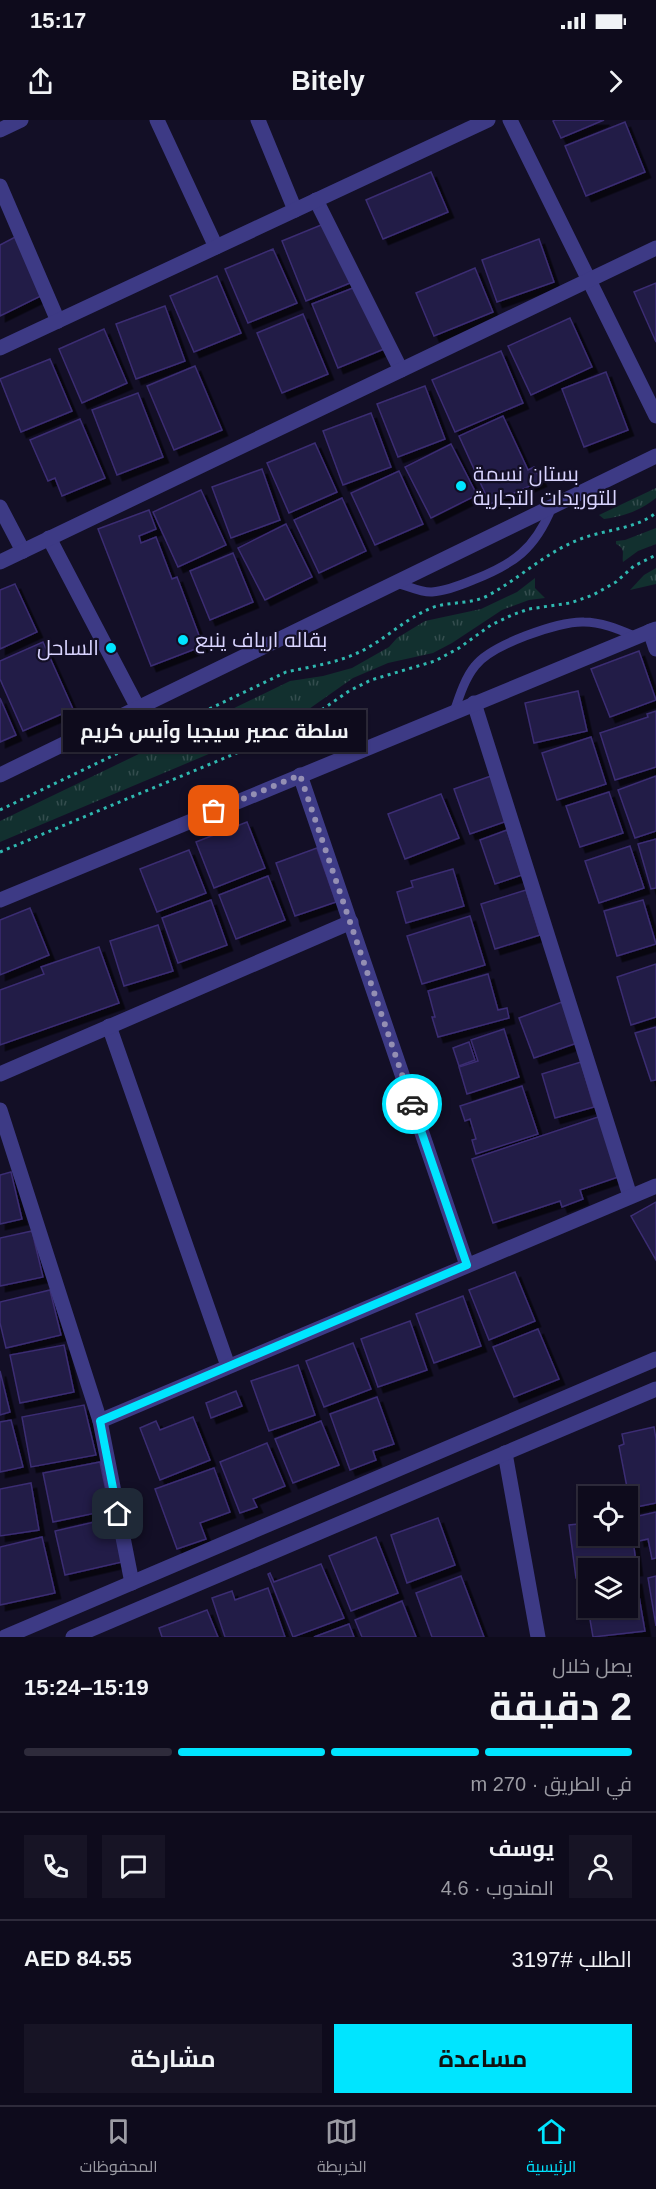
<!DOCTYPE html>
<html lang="ar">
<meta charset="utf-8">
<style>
body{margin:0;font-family:Arial,Cairo,sans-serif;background:#171425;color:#f1f3f6;direction:rtl;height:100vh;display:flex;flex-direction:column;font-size:22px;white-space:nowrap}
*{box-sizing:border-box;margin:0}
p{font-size:20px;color:#9b9ba3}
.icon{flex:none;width:33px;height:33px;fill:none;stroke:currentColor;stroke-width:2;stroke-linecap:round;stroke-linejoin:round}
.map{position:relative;height:1517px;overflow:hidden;direction:ltr}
.panel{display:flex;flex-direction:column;background:#0e0b1c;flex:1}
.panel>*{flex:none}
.fabs{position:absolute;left:578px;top:1366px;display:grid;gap:12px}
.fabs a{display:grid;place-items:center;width:60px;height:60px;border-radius:0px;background:#0e0b1c;box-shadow:0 2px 4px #0004,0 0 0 2px #2e2b3b;font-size:30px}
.pin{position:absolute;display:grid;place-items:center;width:51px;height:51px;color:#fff;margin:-26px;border-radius:12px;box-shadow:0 3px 9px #0006}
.courier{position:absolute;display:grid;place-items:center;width:60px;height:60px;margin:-30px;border:4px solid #00e5ff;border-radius:50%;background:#fff;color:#222;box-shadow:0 2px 8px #0007}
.bubble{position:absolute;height:42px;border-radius:0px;background:#0e0b1c;box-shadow:0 2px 4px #0004,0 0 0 2px #2e2b3b;font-size:20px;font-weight:700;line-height:42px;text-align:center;direction:rtl}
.head em{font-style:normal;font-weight:700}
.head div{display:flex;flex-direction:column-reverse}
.head{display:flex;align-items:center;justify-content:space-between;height:102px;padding:0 24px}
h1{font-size:39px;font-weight:700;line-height:45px}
.bar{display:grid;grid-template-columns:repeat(4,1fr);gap:9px 6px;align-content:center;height:72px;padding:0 24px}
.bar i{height:8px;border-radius:4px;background:#2e2b3b}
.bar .on{background:#00e5ff}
.bar p{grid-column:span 4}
.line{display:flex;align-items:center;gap:15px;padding:0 24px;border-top:2px solid #2e2b3b}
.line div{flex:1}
.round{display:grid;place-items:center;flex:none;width:63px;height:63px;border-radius:0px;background:#171425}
.action{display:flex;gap:12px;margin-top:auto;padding:12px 24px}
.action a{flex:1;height:69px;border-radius:0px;background:#00e5ff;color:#111;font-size:24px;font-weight:700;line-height:69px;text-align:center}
.action a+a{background:#171425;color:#f1f3f6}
.status{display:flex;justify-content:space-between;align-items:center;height:42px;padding:0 30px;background:#0e0b1c;direction:ltr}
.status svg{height:16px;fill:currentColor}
header{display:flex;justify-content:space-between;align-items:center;height:78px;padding:0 24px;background:#0e0b1c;font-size:27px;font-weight:700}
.tabs{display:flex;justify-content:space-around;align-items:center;height:84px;border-top:2px solid #2e2b3b;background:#0e0b1c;font-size:16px;color:#9b9ba3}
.tabs a{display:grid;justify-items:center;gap:3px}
.tabs .on{color:#00e5ff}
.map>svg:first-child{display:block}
</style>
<div class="status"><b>15:17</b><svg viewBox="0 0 49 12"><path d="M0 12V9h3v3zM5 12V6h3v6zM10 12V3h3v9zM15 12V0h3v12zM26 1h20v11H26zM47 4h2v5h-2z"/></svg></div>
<header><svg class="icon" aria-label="forward" viewBox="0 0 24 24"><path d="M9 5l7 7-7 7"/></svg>Bitely<svg class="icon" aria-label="share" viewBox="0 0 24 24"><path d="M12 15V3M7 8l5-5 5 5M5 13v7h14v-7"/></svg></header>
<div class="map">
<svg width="656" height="1517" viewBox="0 0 656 1517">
<defs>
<pattern id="grass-tufts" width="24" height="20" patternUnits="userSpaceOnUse" patternTransform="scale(1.5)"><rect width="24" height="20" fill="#12302f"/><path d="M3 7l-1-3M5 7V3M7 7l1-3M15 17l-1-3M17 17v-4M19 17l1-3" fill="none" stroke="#344d4e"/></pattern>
<filter id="shadow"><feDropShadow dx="5.5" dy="5.5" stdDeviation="0" flood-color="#0009"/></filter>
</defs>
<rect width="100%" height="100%" fill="#130f26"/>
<g fill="url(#grass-tufts)">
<path d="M 656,368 L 656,378 C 640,391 624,396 604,399 L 599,395 Z"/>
<path d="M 656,408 L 656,424 L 638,431 L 623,442 C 622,433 626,429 616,424 L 616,421 L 625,420 Z"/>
<path d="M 656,448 L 656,464 L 630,470 L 644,455 Z"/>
<path d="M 535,458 L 535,468 L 545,478 L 529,480 L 502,490 L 452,523 L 433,533 L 388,543 L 353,558 L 299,596 L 0,722 L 0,701 L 290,561 L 323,556 L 352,548 L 389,527 L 397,518 L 425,501 L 481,489 L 517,472 Z"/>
</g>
<g fill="#241b47" stroke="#3b2d73" stroke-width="1.5" filter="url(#shadow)">
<path d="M 555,0 L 604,0 L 561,18 L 553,1 Z"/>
<path d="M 625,2 L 645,52 L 586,76 L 565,26 Z"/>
<path d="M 431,52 L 448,92 L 383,119 L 366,80 Z"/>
<path d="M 326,103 L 350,163 L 306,181 L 282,121 Z"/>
<path d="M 19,115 L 45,174 L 0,196 L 0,125 Z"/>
<path d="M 539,119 L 554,162 L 497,182 L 482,140 Z"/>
<path d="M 273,129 L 297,183 L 248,203 L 225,149 Z"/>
<path d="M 475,148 L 493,192 L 434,216 L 416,173 Z"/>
<path d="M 217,156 L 241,213 L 194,232 L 170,176 Z"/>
<path d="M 656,163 L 656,222 L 634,172 Z"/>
<path d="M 358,166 L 384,229 L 338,248 L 312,184 Z"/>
<path d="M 165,186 L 185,241 L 136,259 L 116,204 Z"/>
<path d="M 303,194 L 328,254 L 282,273 L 257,213 Z"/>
<path d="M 570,198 L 592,247 L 531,275 L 508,226 Z"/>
<path d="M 104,209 L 127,263 L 82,283 L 59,229 Z"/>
<path d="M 501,231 L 523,283 L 455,312 L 432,260 Z"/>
<path d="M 50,239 L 72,291 L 21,312 L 0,259 Z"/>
<path d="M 195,246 L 222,310 L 174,330 L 147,266 Z"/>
<path d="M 606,252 L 628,310 L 584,327 L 562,269 Z"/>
<path d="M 425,266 L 445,319 L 398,337 L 377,284 Z"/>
<path d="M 138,273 L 163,337 L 117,355 L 92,290 Z"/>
<path d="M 371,293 L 391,347 L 343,365 L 323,311 Z"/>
<path d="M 503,296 L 528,350 L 534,347 L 541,361 L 490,384 L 459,316 Z"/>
<path d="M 80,299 L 105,358 L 62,376 L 55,358 L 48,361 L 30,320 Z"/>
<path d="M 315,323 L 337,372 L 289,393 L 267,343 Z"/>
<path d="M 451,324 L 477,375 L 431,398 L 405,347 Z"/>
<path d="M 262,349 L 280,400 L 231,418 L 212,367 Z"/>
<path d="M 399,351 L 423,404 L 375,425 L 351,373 Z"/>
<path d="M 201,370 L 226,425 L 178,447 L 153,392 Z"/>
<path d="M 342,378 L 366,431 L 319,453 L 294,400 Z"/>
<path d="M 149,390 L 156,409 L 139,416 L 141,423 L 156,417 L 172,459 L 177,457 L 203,526 L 151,546 L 98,409 Z"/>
<path d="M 286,404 L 312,457 L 265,480 L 238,428 Z"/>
<path d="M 233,433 L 253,482 L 210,500 L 190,451 Z"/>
<path d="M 15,464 L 37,512 L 0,529 L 0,470 Z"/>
<path d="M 43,522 L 73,589 L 23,611 L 0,559 L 0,541 Z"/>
<path d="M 639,531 L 656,580 L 610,597 L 591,549 Z"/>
<path d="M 578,571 L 587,611 L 534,623 L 525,583 Z"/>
<path d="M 0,578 L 16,615 L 0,622 Z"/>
<path d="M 656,591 L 656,647 L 615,660 L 600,613 L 648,597 L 647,594 Z"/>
<path d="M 591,617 L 606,664 L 557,680 L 542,633 Z"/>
<path d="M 491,656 L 507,701 L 470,714 L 454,669 Z"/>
<path d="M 656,656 L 656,711 L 635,718 L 618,670 Z"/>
<path d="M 609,672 L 623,713 L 580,727 L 566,686 Z"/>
<path d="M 441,674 L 459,718 L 405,739 L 388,694 Z"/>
<path d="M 247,702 L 265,748 L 214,768 L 196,722 Z"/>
<path d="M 507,710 L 522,755 L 495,764 L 480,720 Z"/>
<path d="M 656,719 L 656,768 L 651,769 L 638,724 Z"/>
<path d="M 630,726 L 644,768 L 599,783 L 585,741 Z"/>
<path d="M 317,728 L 336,782 L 295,796 L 276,743 Z"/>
<path d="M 189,730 L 206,773 L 157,792 L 140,749 Z"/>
<path d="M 453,749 L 464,786 L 406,803 L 397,772 L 413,767 L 411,761 Z"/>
<path d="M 268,756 L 285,800 L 236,819 L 219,775 Z"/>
<path d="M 526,770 L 540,815 L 495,829 L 481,784 Z"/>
<path d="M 211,780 L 227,825 L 178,843 L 162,798 Z"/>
<path d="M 643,780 L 656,824 L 617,836 L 604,791 Z"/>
<path d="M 30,788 L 49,835 L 0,855 L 0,800 Z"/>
<path d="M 470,796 L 485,845 L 422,864 L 407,816 Z"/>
<path d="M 158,805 L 173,851 L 124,866 L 110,821 Z"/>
<path d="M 99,827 L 119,883 L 0,925 L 0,870 L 44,854 L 41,847 Z"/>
<path d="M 656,844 L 656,897 L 631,905 L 617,857 Z"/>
<path d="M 488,854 L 498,890 L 507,888 L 509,898 L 438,917 L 432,897 L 435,897 L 428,871 Z"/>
<path d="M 562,882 L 577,923 L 534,938 L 519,898 Z"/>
<path d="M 656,907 L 656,960 L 651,961 L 635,913 Z"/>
<path d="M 504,909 L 519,957 L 467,974 L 459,947 L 478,941 L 471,920 Z"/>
<path d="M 469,922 L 475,940 L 459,946 L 453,928 Z"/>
<path d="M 581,942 L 594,987 L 555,998 L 542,954 Z"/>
<path d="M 522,966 L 538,1014 L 476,1034 L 472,1020 L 476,1019 L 470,999 L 465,1001 L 460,986 Z"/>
<path d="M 601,996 L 621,1056 L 580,1070 L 583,1079 L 562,1087 L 560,1081 L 493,1103 L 472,1039 Z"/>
<path d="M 11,1052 L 22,1099 L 0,1104 L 0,1055 Z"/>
<path d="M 656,1082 L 656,1140 L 631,1096 Z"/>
<path d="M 32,1111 L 43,1157 L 0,1166 L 0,1118 Z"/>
<path d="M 515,1152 L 535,1201 L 489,1220 L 469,1170 Z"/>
<path d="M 50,1170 L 61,1215 L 6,1228 L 0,1203 L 0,1182 Z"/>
<path d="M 463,1176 L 481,1226 L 434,1243 L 416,1194 Z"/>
<path d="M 410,1201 L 427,1250 L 378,1267 L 361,1219 Z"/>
<path d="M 538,1209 L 559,1259 L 514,1277 L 493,1227 Z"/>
<path d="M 353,1223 L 371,1269 L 324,1287 L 306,1241 Z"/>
<path d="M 64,1225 L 74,1272 L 20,1283 L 10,1235 Z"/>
<path d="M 298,1245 L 315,1295 L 269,1311 L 251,1261 Z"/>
<path d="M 0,1251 L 10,1292 L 0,1295 Z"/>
<path d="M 236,1271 L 242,1286 L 211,1298 L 206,1283 Z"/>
<path d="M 377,1277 L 394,1324 L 373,1331 L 376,1340 L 350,1350 L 330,1294 Z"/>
<path d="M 84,1285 L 96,1335 L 31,1347 L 22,1297 Z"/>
<path d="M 193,1297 L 210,1340 L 160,1360 L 140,1308 L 156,1301 L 160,1310 Z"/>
<path d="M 11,1300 L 23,1347 L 0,1352 L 0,1302 Z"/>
<path d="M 321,1301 L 339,1345 L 293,1363 L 275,1319 Z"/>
<path d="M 654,1307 L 656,1319 L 656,1383 L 631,1388 L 619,1326 L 624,1324 L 622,1314 Z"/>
<path d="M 267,1323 L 285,1366 L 253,1379 L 257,1387 L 240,1393 L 220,1342 Z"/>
<path d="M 100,1342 L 110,1390 L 53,1402 L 43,1353 Z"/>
<path d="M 214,1348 L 230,1392 L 200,1403 L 206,1419 L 177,1429 L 155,1369 Z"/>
<path d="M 31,1363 L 39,1410 L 0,1416 L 0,1369 Z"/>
<path d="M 656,1392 L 656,1438 L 652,1439 L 648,1419 L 639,1421 L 634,1397 Z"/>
<path d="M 630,1397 L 637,1450 L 627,1451 L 627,1449 L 588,1449 L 588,1457 L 576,1458 L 569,1405 L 588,1403 L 588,1416 L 627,1416 L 627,1398 Z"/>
<path d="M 112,1398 L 122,1442 L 65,1455 L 55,1411 Z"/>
<path d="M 438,1398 L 455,1445 L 407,1463 L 391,1415 Z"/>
<path d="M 42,1417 L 55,1473 L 0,1485 L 0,1427 Z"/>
<path d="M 376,1417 L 398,1473 L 351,1491 L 329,1436 Z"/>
<path d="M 321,1444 L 344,1498 L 293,1517 L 268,1454 L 270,1453 L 274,1462 Z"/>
<path d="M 461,1456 L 484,1517 L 432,1517 L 416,1473 Z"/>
<path d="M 656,1456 L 656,1506 L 648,1458 Z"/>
<path d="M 636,1459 L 645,1511 L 593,1517 L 588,1488 L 627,1488 L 627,1460 Z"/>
<path d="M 268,1468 L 285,1517 L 225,1517 L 212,1478 L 232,1471 L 235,1480 Z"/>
<path d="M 402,1481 L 416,1517 L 362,1517 L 355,1500 Z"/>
<path d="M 207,1490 L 218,1517 L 162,1517 L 159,1508 Z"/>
<path d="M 349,1504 L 354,1517 L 314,1517 Z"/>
</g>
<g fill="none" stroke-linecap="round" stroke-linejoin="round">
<g stroke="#2fb8b0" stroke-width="3" stroke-dasharray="3 4.5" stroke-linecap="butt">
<path d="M 0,690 L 286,552 C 314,546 344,542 369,527 C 391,514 406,499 431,488 C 449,481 471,485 489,475 C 520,458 545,433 578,420 C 604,409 634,410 656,393"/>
<path d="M 0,732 L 294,609 L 349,571 L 371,560 L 435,541 L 459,528 L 491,505 L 512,495 L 529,489 L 570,483 L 593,475 L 616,462 L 634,446 L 656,435"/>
</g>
<g stroke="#3d3a85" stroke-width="9">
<path d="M 396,463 C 406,465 421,473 432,472 C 445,471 461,465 473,460 C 514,444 535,429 552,387"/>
<path d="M 454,592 C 459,577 465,558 475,546 C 491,525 558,501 584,502 C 602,502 620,510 637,517"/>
</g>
<g stroke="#3d3a85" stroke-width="15">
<path d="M 157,0 L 216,127"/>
<path d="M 258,0 L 295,90"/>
<path d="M 510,0 L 656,296"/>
<path d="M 0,10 L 21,0"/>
<path d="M 0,66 L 58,201"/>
<path d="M 316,80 L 401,250"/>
<path d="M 0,228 L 488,0"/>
<path d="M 0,387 L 23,431"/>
<path d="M 49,418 L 138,588"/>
<path d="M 0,442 L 656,128"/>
<path d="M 650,511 L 656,529"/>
<path d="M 474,583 L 630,1076"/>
<path d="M 0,655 L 656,336"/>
<path d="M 300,655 L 467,1145"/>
<path d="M 0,780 L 656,509"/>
<path d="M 109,906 L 228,1246"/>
<path d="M 0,954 L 351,802"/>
<path d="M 0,990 L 100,1301 L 132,1463"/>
<path d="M 100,1301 L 656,1066"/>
<path d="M 505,1333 L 538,1517"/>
<path d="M 5,1517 L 656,1239"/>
<path d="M 73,1517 L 656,1269"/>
</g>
</g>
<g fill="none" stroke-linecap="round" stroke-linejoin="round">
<path stroke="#948fb3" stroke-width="6" stroke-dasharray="0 10.8" d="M 214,691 L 300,655 L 412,984"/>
<path stroke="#00e5ff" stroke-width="8" d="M 118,1394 L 100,1301 L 467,1145 L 412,984"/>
</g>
<g fill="#00e5ff" stroke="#130f26" stroke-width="2">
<circle cx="461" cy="366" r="6"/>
<circle cx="183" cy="520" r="6"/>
<circle cx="111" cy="528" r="6"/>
</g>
<g text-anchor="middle" stroke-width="4.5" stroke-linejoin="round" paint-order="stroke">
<g font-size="21" fill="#d9d4ff" stroke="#130f26" text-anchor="start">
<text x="473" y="361">بستان نسمة<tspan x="473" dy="24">للتوريدات التجارية</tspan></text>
<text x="195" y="527">بقاله ارياف ينبع</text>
<text x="99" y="535" text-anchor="end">الساحل</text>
</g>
</g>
</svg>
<div class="fabs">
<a><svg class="icon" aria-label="locate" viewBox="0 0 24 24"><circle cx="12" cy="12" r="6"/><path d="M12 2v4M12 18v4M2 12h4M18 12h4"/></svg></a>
<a><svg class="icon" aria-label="layers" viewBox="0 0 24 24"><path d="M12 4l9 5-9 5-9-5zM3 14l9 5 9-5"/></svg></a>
</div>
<div class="pin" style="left:214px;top:691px;background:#ea580c"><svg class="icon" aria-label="bag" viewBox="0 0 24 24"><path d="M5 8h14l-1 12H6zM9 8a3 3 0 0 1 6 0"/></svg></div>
<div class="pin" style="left:118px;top:1394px;background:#1f2937"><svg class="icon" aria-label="home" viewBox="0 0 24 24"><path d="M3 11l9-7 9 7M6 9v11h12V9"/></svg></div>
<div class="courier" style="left:412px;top:984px"><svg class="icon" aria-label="car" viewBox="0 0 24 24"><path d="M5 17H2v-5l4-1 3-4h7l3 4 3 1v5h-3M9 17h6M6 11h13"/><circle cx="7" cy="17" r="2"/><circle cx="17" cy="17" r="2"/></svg></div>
<div class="bubble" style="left:63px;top:590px;width:303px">سلطة عصير سيجيا وآيس كريم</div>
</div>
<section class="panel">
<div class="head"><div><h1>2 دقيقة</h1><p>يصل خلال</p></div><em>15:19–15:24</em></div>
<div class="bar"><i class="on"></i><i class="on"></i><i class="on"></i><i></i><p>في الطريق · 270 m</p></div>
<div class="line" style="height:108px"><a class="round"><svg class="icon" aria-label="person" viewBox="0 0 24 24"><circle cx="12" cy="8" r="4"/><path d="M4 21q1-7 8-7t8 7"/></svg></a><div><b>يوسف</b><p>المندوب · 4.6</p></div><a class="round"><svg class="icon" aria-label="chat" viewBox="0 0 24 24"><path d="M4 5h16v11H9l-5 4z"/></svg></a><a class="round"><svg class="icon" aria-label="phone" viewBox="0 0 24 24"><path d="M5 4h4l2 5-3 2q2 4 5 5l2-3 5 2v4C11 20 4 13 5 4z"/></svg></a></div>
<div class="line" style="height:78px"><div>الطلب #3197</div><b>AED 84.55</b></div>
<div class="action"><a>مساعدة</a><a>مشاركة</a></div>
</section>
<nav class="tabs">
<a class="on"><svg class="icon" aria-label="home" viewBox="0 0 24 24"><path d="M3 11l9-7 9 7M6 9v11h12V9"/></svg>الرئيسية</a>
<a><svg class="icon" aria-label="map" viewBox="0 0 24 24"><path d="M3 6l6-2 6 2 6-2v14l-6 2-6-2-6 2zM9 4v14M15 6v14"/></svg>الخريطة</a>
<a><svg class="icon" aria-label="saved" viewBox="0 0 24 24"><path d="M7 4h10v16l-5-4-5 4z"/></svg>المحفوظات</a>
</nav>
